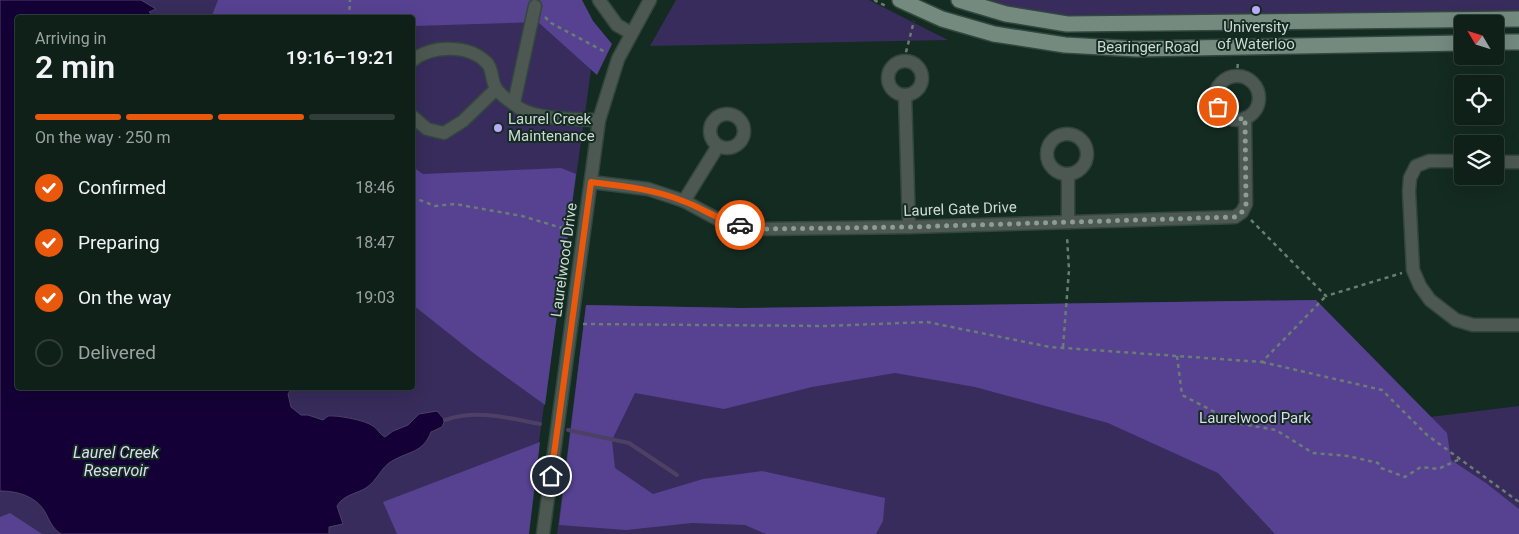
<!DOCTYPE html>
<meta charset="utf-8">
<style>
body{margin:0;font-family:Roboto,sans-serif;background:#1d2d26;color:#f1f3f6;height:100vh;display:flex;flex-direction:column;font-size:19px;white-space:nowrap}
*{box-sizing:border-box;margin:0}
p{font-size:16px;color:#9ba3a2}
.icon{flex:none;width:28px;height:28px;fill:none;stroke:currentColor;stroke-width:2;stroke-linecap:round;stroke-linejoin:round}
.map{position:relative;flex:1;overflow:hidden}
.drawer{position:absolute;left:15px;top:15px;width:400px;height:375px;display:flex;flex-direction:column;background:#0f2019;border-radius:5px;box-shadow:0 5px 20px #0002,0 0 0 1px #2f3e38}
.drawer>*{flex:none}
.needle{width:32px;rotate:308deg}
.tools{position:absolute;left:1454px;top:15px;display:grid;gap:10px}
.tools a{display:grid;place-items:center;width:50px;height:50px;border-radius:5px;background:#0f2019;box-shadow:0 5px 20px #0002,0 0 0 1px #2f3e38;font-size:25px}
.pin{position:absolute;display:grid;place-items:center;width:42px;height:42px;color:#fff;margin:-21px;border:2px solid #fff;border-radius:50%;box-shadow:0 1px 5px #0007}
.courier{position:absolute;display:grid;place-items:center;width:50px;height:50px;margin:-25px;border:4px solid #ea580c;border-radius:50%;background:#fff;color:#222;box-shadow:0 1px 6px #0007}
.headline em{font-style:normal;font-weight:600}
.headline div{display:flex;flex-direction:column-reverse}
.headline{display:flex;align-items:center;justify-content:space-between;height:85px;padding:0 20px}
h1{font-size:32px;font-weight:600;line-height:38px}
.bar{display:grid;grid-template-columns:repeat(4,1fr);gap:8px 5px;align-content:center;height:60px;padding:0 20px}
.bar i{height:6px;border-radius:4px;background:#2f3e38}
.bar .on{background:#ea580c}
.bar p{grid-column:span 4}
ol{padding:0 20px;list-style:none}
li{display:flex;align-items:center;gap:15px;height:55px}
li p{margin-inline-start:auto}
li .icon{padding:5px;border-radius:50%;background:#ea580c;color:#fff;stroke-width:4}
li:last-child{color:#9ba3a2}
li i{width:28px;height:28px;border:2px solid #2f3e38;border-radius:50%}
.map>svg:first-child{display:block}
</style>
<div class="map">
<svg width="1519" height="534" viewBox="0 0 1519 534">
<rect width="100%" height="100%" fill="#142b21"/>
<g fill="#372c5b" fill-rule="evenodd">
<path d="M 0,0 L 528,0 L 594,49 L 526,534 L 0,534 ZM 18,18 L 412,18 L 412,388 L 18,388 Z"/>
<path d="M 676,0 L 869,0 L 948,40 L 650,46 Z"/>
<path d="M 959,0 L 1519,0 L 1519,16 L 1139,28 Z"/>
<path d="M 1316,300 L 1430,417 L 1519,406 L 1519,534 L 557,534 L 586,305 L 741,308 Z"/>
</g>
<g fill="#564291">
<path d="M 218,0 L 582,0 L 593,21 L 612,44 L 597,75 L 538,22 L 413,26 L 412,18 L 211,18 Z"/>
<path d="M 413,167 L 423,174 L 561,168 L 576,174 L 545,405 L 476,355 L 413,305 Z"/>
<path d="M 1316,300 L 1447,433 L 1451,460 L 1486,483 L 1519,509 L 1519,534 L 1275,534 L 1218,473 L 1108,423 L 975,387 L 895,373 L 812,387 L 724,409 L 635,393 L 612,440 L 615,468 L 653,494 L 703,479 L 762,471 L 885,498 L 883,521 L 876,534 L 766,534 L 745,525 L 692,523 L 626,530 L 559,525 L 586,305 L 741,308 Z"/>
<path d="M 540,442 L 529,534 L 397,534 L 383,502 Z"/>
<path d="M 10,513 L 42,534 L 0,534 L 0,517 Z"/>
</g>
<path fill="#140036" stroke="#4c4165" d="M 0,0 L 141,0 L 156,9 L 149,12 L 154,17 L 18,18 L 18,388 L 292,388 L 288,394 L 291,407 L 301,415 L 308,415 L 323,420 L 328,416 C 337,415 365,420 373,426 C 378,429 379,434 385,437 L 393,431 L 408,425 L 419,414 L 437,411 L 445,420 L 442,427 L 431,432 C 423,453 409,451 392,461 C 381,467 377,481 366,488 C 356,494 343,495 337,506 L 343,524 L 329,527 L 329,534 L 61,534 C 52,528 50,521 45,512 C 36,496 17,491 0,491 Z"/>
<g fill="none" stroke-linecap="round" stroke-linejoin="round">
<g stroke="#4c4165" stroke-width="4">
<path d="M 445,420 C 477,409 508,418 540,424"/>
<path d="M 568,430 L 629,443 L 677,475"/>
</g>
<g stroke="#32473d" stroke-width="15">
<g id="minor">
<path d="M 599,0 L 617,25 L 631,33"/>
<circle cx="905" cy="78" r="17"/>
<path d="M 412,61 C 431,45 469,44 487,63 C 493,69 491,81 496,88 C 499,95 513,103 519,108 C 539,120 576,119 599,120"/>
<circle cx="1237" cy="98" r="22"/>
<path d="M 905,95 L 909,227"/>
<path d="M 514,103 L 535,6"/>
<circle cx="727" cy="131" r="17"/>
<path d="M 412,116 L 427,129 L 444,133 L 463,121 L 496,89"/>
<circle cx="1067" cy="154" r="20"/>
<path d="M 1462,161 L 1429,161 L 1416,166 L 1410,178 L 1409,191 L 1413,270 L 1420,286 L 1430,300 L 1456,320 L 1473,325 L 1519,325"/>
<path d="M 1495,162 L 1519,162"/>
<path d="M 1068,174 L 1068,222"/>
<path d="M 591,182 L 648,189 L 684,201 L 721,221 L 760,229 L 909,227 L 1235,217 L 1242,212 L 1246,204 L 1245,118"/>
<path d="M 684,201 L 718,146"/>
<path d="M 543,534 L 599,120 L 618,59 L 650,0"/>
</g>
</g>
<g stroke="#32473d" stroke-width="18">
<g id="major">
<path d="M 900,0 L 942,19 L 994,34 L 1065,45 L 1137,49 L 1462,43"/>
<path d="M 959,0 L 1006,14 L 1067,24 L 1519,19"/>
<path d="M 1495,42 L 1519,42"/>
</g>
</g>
<g stroke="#6a7d74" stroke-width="2.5" stroke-dasharray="4 4" stroke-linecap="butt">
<path d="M 874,0 L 888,7"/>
<path d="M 545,17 L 551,23 L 607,53"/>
<path d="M 349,18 L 350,0"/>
<path d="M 904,60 L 914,21"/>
<path d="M 1237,76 L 1238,60"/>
<path d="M 412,197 L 435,206 L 455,204 L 522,216 L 572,231"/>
<path d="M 1251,220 L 1326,296 L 1402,273"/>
<path d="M 583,324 L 825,326 L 927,322 L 1050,347 L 1262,362 L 1326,296"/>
<path d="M 1063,347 L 1069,270 L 1067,236"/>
<path d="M 1177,356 L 1182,395 L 1236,423 L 1276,430 L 1313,453 L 1348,456 L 1378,463 L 1381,468 L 1405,477 L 1421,467 L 1438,469 L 1460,459"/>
<path d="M 1262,362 L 1382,390 L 1427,435 L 1519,502"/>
</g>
<use href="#minor" stroke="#4e5853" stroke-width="12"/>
<use href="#major" stroke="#748a7f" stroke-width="15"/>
</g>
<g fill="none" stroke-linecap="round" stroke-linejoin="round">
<path stroke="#8c9d95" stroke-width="5" stroke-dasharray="0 9" d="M 740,225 L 760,229 L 909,227 L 1235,217 L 1242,212 L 1246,204 L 1245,118 C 1232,121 1226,117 1218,107"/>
<path stroke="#ea580c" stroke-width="6" d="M 551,476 L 591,182 C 623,186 653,189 683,201 C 705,209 715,219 740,225"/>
</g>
<g fill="#b9abf7" stroke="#142b21" stroke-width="2">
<circle cx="1256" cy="10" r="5"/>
<circle cx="498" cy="128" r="5"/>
</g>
<g text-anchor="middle" stroke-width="4" stroke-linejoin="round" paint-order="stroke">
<g font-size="15" fill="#cddad3" stroke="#142b21">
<text x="1256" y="32">University<tspan x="1256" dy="17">of Waterloo</tspan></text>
<text x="508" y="124" text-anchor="start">Laurel Creek<tspan x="508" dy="17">Maintenance</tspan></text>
</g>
<g font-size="15" fill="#cddad3" stroke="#142b21">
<text x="1148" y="52">Bearinger Road</text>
<text transform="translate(960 209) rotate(-2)" y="5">Laurel Gate Drive</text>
<text transform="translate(564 260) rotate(-82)" y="5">Laurelwood Drive</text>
</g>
<g font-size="15" fill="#dcd8ef" stroke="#142b21">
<text x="1255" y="423">Laurelwood Park</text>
</g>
<g font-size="16" font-style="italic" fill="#dfdcf3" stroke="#142b21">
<text x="116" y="458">Laurel Creek<tspan x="116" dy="18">Reservoir</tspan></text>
</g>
</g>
</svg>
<div class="tools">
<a><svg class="needle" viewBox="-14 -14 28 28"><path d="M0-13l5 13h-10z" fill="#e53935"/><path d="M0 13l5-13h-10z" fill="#9ba3a2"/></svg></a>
<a><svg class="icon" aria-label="locate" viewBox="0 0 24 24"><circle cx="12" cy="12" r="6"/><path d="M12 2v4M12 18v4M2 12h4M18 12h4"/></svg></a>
<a><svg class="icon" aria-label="layers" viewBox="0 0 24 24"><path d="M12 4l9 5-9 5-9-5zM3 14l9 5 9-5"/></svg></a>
</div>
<div class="pin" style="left:1218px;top:107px;background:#ea580c"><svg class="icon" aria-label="bag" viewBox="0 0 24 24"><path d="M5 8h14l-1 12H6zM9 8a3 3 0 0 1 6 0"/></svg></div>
<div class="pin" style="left:551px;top:476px;background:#1f2937"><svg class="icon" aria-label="home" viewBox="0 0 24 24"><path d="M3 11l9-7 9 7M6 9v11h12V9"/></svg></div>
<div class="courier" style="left:740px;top:225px"><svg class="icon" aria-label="car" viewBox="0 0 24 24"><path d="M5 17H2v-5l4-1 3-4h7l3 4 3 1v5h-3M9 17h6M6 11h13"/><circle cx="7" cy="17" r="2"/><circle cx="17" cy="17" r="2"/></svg></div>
<section class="drawer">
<div class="headline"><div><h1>2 min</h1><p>Arriving in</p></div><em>19:16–19:21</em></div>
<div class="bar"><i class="on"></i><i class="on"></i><i class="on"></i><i></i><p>On the way · 250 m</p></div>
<ol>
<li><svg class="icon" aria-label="check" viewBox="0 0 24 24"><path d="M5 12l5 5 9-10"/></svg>Confirmed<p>18:46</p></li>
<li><svg class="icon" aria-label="check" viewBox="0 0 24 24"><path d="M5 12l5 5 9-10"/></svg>Preparing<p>18:47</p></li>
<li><svg class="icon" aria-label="check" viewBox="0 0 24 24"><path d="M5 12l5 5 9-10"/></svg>On the way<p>19:03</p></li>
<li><i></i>Delivered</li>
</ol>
</section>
</div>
